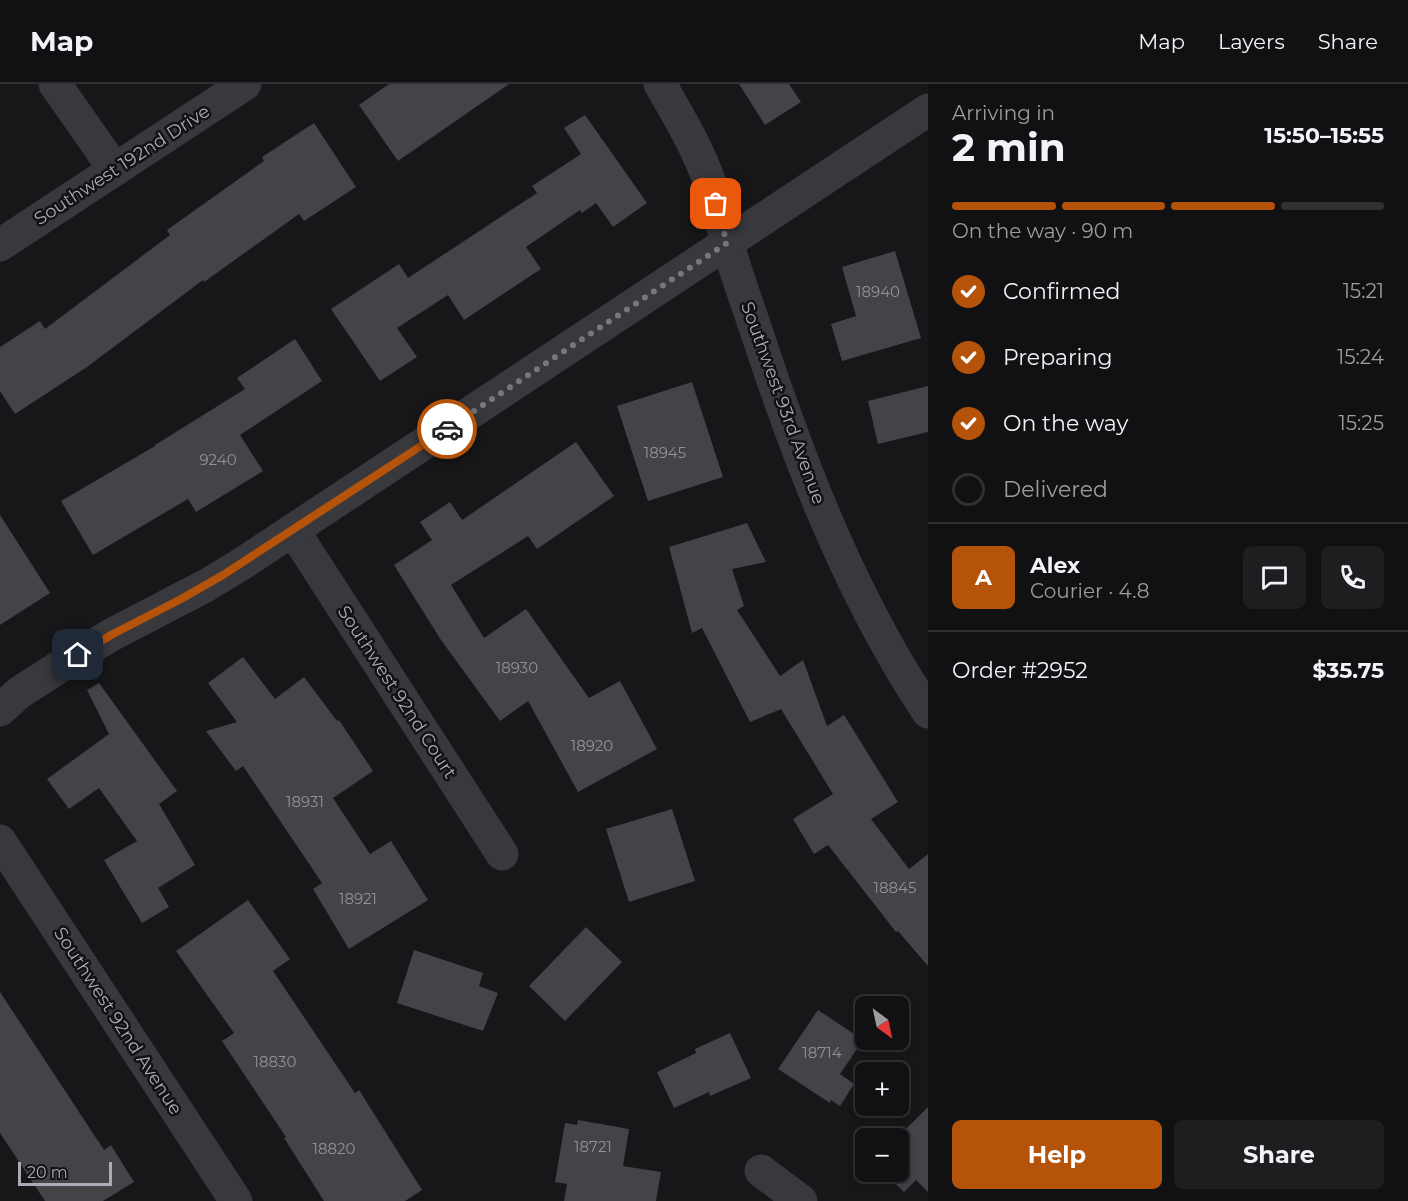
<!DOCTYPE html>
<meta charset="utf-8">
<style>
body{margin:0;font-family:Montserrat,sans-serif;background:#1e1e20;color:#f1f3f6;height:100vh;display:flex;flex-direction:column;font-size:22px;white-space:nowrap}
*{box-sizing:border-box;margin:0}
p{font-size:20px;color:#9c9d9f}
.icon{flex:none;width:33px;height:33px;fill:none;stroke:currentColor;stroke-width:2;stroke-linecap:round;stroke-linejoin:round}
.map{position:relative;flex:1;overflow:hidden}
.details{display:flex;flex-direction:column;background:#111012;width:480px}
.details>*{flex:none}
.needle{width:39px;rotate:147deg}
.tools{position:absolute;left:855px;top:912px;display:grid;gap:12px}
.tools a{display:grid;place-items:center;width:54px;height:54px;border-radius:9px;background:#111012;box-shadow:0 3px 9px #0003,0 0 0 2px #303032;font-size:30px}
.scale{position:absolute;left:18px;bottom:15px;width:94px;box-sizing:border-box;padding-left:6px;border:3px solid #a9acb7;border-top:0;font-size:16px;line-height:21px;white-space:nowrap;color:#a9acb7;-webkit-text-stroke:4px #121113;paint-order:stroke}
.pin{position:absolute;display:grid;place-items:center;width:51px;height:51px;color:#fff;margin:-26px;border-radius:12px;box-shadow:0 3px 9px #0006}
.courier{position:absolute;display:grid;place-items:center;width:60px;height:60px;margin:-30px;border:4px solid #b45309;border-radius:50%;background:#fff;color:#222;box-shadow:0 2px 8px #0007}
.overview em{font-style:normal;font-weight:700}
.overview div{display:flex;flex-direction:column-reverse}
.overview{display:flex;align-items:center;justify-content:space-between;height:102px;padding:0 24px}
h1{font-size:39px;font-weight:700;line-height:45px}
.bar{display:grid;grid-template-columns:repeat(4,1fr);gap:9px 6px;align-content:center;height:72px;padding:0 24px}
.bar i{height:8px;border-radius:4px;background:#303032}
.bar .selected{background:#b45309}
.bar p{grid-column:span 4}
.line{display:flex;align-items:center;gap:15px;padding:0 24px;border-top:2px solid #303032}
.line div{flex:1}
.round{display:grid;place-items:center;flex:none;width:63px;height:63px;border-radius:9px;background:#1e1e20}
ol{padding:0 24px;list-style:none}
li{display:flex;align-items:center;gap:18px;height:66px}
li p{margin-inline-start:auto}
li .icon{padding:6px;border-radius:50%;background:#b45309;color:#fff;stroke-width:4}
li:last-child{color:#9c9d9f}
li i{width:33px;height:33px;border:3px solid #303032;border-radius:50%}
.button{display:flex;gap:12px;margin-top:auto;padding:12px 24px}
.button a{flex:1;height:69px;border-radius:9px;background:#b45309;color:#fff;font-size:24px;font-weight:700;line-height:69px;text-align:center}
.button a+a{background:#1e1e20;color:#f1f3f6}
header{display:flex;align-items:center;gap:36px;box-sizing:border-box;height:84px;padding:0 30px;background:#111012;border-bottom:2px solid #303032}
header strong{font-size:28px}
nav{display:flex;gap:33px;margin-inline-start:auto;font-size:21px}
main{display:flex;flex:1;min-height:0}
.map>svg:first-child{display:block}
</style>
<header>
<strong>Map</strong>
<nav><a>Map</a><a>Layers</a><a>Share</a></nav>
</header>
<main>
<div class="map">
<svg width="928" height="1117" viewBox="0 0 928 1117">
<rect width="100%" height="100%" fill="#171618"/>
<g fill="#434348">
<path d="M 389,0 L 509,0 L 398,77 L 359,21 Z"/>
<path d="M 739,0 L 789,0 L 801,18 L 765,41 Z"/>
<path d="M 585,31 L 647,119 L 613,143 L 596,119 L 582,129 L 580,126 L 526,163 L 541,185 L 464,236 L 448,211 L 397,244 L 417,273 L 380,297 L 331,225 L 399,180 L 408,194 L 537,109 L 532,102 L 581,70 L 564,44 Z"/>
<path d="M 314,39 L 356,103 L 304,137 L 299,130 L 204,198 L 203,196 L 87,283 L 15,330 L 0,307 L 0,263 L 40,237 L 45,245 L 170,151 L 167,146 L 264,77 L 262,73 Z"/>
<path d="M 895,167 L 921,254 L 842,277 L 831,240 L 856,232 L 842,183 Z"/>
<path d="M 295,255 L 322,297 L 240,351 L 263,387 L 196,428 L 188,415 L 93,471 L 61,417 L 155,362 L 155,361 L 245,305 L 237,294 Z"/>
<path d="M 692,298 L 723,393 L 648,417 L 617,322 Z"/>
<path d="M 928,302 L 928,348 L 878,360 L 868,317 Z"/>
<path d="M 576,358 L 614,412 L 537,465 L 528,452 L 451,501 L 484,554 L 526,525 L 589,614 L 620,597 L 657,665 L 578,708 L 528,617 L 500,637 L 441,556 L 394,481 L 432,456 L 420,438 L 450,418 L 462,436 Z"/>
<path d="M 0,431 L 50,509 L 0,541 Z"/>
<path d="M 747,439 L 766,478 L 732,485 L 744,522 L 737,526 L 780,592 L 803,576 L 827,642 L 844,631 L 898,718 L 871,735 L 909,785 L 928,770 L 928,882 L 898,847 L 896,848 L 828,761 L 814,770 L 793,735 L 833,710 L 781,625 L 750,638 L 702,544 L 692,549 L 669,463 Z"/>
<path d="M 243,573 L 275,615 L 304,593 L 337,637 L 339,636 L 373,687 L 333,714 L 370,770 L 391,757 L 428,816 L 349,865 L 313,805 L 322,799 L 243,682 L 236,687 L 206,647 L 237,638 L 208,599 Z"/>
<path d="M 99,599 L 177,707 L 159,720 L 195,781 L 158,804 L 169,823 L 142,839 L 104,776 L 137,757 L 99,704 L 69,725 L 47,695 L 109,650 L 87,606 Z"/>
<path d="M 672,725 L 695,797 L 629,818 L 606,745 Z"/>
<path d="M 248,816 L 290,875 L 273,887 L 355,1009 L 359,1006 L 422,1106 L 405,1117 L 324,1117 L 284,1054 L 286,1053 L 222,957 L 234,949 L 176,867 Z"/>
<path d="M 586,843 L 622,878 L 565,937 L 529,902 Z"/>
<path d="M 414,866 L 483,889 L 479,902 L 498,909 L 483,947 L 397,919 Z"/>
<path d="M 0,908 L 104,1066 L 111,1061 L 134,1098 L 103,1117 L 45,1117 L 0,1049 Z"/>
<path d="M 818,926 L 863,956 L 840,990 L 854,1000 L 840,1022 L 831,1016 L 830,1019 L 778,985 Z"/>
<path d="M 730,949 L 751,994 L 710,1012 L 709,1008 L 674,1024 L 657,988 L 696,969 L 695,965 Z"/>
<path d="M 928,1023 L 928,1108 L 916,1096 L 904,1108 L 883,1088 L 898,1088 L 898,1054 L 897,1054 Z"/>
<path d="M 578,1036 L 629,1045 L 623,1082 L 661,1088 L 656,1117 L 564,1117 L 567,1100 L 555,1098 L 565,1039 L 577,1041 Z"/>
</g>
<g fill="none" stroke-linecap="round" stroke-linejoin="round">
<g stroke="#38383d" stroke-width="33">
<path d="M 55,0 L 115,86"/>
<path d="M 660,0 C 679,33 699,66 711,102 C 717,120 721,140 727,158 C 738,196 752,233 764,270 C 806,395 855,518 928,628"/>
<path d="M 0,161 L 245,0"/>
<path d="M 293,446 L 502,770"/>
<path d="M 0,626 L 20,608 L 78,571 L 113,550 L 207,501 L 240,481 L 928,26"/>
<path d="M 0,757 L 236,1117"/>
<path d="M 761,1087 L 801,1117"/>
</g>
</g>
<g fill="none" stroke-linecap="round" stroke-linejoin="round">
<path stroke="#76787f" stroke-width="6" stroke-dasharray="0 10.8" d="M 447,345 L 727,159 L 716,120"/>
<path stroke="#b45309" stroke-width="8" d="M 78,571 L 113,550 L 181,515 L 223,491 L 447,345"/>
</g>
<g text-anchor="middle" stroke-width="5" stroke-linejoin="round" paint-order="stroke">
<g font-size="15" fill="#90929b">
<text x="878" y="213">18940</text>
<text x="665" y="374">18945</text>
<text x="218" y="381">9240</text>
<text x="517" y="589">18930</text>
<text x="592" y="667">18920</text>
<text x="305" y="723">18931</text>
<text x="895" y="809">18845</text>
<text x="358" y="820">18921</text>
<text x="822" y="974">18714</text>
<text x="275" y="983">18830</text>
<text x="593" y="1068">18721</text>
<text x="334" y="1070">18820</text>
</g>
<g font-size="18" fill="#a9acb7" stroke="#121113">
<text transform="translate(122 81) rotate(-33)" y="6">Southwest 192nd Drive</text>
<text transform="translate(783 319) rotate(70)" y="6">Southwest 93rd Avenue</text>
<text transform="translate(397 608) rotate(57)" y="6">Southwest 92nd Court</text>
<text transform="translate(118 937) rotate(57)" y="6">Southwest 92nd Avenue</text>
</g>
</g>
</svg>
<div class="tools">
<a><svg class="needle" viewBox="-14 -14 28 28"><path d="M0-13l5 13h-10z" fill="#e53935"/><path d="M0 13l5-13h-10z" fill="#9c9d9f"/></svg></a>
<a>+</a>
<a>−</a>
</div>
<div class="scale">20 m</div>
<div class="pin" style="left:716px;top:120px;background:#ea580c"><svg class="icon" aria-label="bag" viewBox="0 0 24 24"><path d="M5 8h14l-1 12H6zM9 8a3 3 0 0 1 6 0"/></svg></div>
<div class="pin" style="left:78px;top:571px;background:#1f2937"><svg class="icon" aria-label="home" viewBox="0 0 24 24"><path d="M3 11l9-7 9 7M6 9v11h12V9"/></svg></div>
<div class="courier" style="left:447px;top:345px"><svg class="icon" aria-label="car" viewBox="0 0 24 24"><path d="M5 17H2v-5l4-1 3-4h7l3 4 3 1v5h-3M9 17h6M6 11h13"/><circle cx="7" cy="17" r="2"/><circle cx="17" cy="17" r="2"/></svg></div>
</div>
<section class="details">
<div class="overview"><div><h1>2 min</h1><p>Arriving in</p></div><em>15:50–15:55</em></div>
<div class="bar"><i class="selected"></i><i class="selected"></i><i class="selected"></i><i></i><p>On the way · 90 m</p></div>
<ol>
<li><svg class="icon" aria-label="check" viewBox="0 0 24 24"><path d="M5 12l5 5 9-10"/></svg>Confirmed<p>15:21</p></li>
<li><svg class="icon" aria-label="check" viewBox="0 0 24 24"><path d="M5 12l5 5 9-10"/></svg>Preparing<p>15:24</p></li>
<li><svg class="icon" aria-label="check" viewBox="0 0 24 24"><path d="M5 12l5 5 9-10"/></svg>On the way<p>15:25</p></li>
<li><i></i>Delivered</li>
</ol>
<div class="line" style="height:108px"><b class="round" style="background:#b45309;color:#fff">A</b><div><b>Alex</b><p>Courier · 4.8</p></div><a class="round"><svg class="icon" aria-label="chat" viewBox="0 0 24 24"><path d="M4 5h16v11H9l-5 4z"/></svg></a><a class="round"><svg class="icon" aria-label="phone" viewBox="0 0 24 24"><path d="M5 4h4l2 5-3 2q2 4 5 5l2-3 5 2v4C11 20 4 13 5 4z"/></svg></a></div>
<div class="line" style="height:78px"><div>Order #2952</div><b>$35.75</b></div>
<div class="button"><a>Help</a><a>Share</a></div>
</section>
</main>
